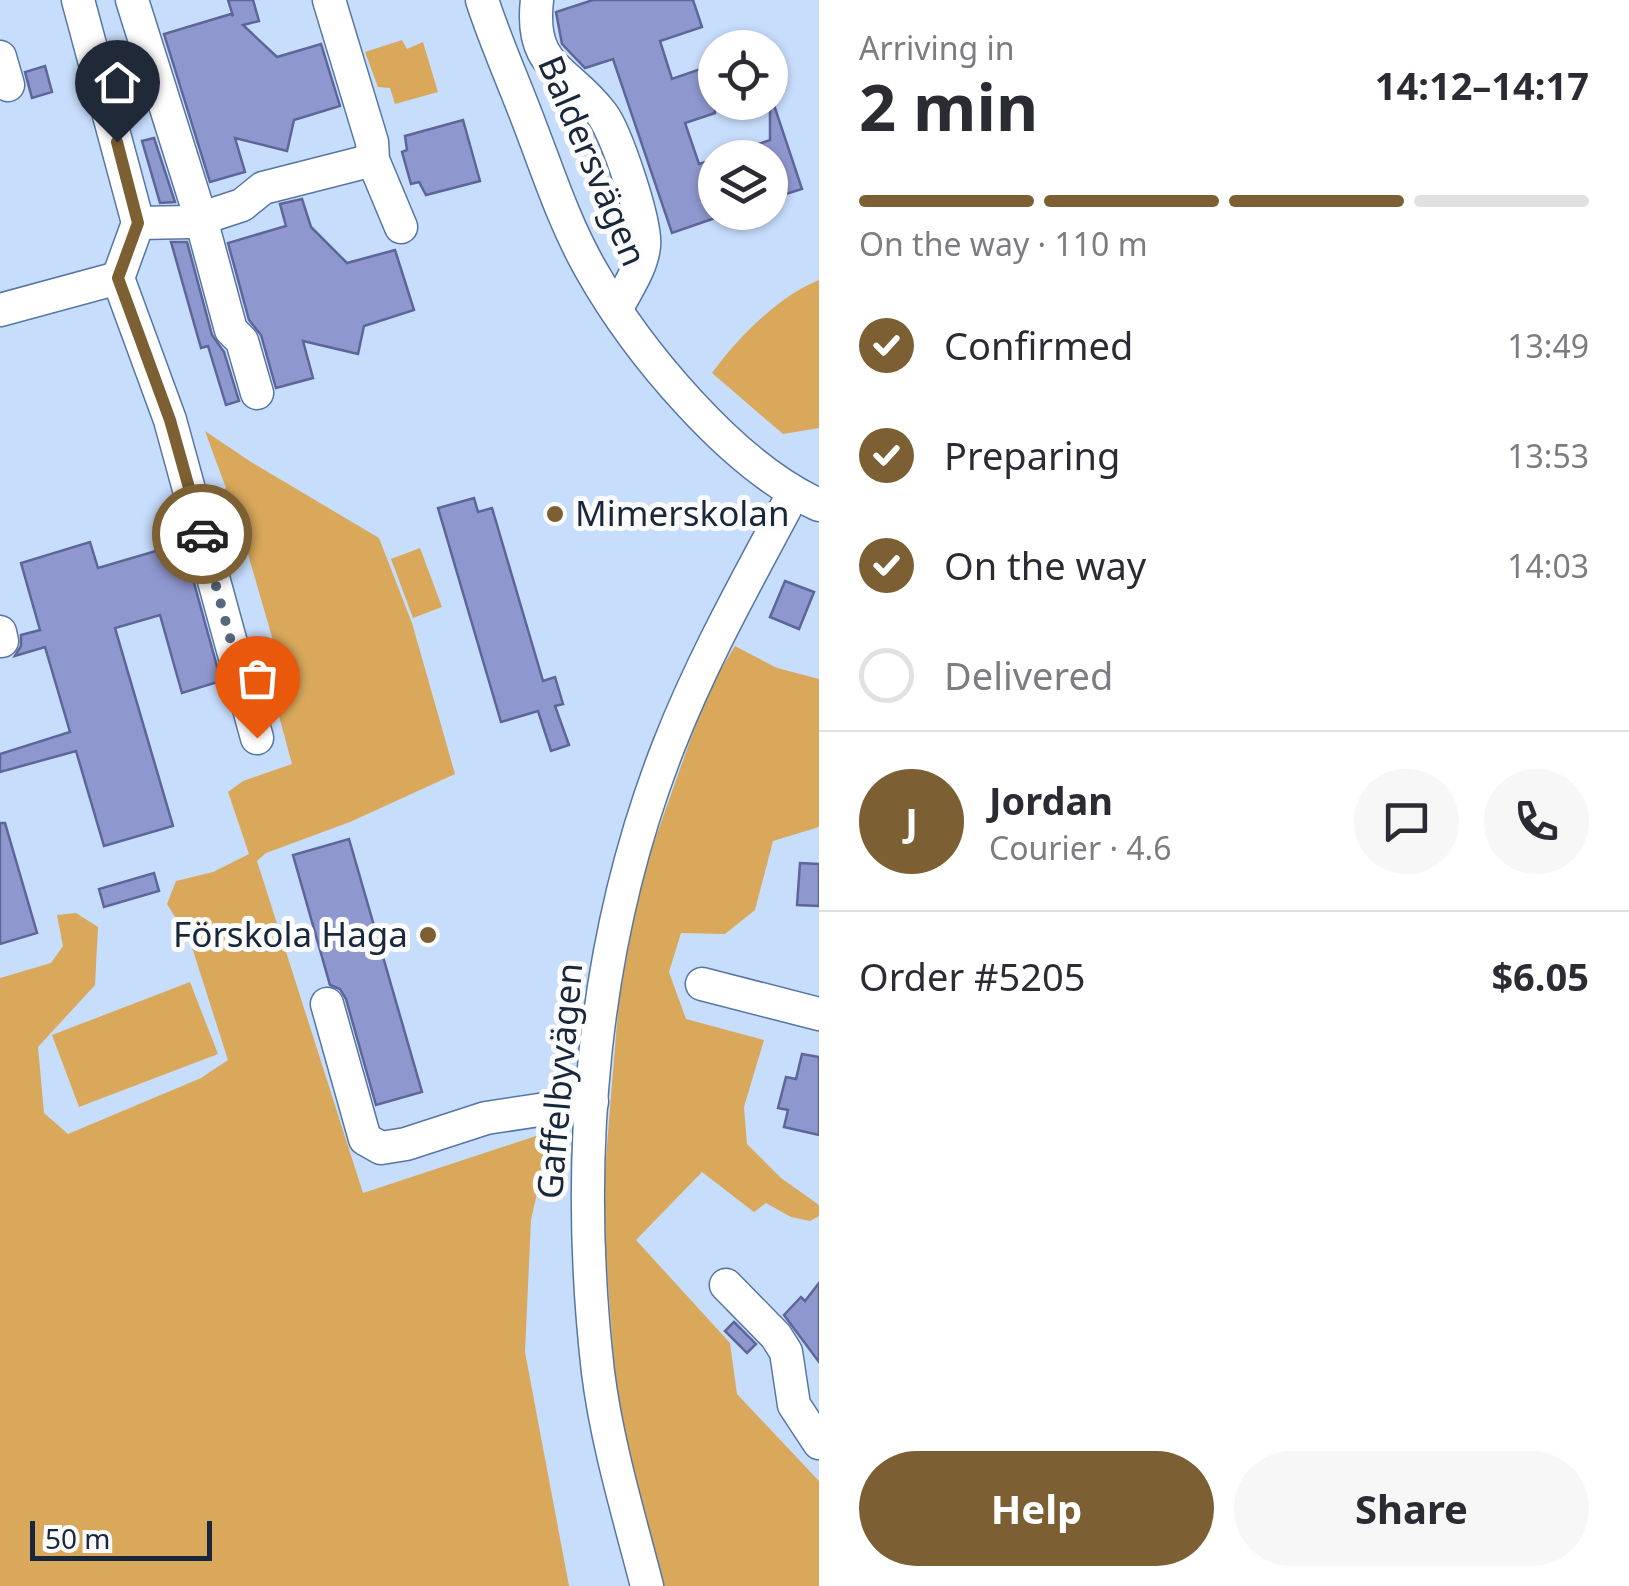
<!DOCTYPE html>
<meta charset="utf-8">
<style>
body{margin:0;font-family:"Noto Sans",sans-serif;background:#f7f7f7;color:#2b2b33;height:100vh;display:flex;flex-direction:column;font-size:38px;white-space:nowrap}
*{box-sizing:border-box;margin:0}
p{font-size:32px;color:#7c7c81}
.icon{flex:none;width:55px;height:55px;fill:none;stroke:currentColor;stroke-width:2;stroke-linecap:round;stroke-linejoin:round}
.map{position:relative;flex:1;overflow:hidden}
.sheet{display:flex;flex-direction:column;background:#fff;width:810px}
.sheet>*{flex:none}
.controls{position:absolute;left:698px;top:30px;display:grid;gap:20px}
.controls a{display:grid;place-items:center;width:90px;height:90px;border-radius:50%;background:#fff;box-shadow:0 2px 8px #0004;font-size:50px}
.scale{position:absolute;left:30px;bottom:25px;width:182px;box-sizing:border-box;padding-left:10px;border:5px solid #19273a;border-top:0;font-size:28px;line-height:35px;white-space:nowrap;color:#19273a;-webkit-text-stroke:8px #fcfcfc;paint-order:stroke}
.pin{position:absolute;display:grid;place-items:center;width:85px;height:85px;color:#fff;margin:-102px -42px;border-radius:50% 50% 50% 0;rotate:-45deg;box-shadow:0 0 10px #0007}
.pin .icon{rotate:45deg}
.courier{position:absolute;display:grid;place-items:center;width:100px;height:100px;margin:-50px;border:8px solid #7c5f32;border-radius:50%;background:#fff;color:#222;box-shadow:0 2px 12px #0007}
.overview em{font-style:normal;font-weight:700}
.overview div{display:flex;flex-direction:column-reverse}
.overview{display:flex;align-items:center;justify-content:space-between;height:170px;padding:0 40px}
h1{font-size:65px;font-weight:700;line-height:75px}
.bar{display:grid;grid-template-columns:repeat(4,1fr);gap:15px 10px;align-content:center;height:120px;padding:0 40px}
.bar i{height:12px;border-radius:8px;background:#e1e1e2}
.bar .on{background:#7c5f32}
.bar p{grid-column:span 4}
.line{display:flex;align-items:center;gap:25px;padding:0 40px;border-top:2px solid #e1e1e2}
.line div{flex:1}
.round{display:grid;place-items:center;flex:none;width:105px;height:105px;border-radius:52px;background:#f7f7f7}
ol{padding:0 40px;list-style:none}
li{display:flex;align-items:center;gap:30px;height:110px}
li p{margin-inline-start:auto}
li .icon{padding:10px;border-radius:50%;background:#7c5f32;color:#fff;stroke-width:4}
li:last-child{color:#7c7c81}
li i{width:55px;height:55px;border:5px solid #e1e1e2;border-radius:50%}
.cta{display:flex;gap:20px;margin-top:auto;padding:20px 40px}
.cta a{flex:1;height:115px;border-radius:60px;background:#7c5f32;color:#fff;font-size:40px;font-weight:700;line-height:115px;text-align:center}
.cta a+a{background:#f7f7f7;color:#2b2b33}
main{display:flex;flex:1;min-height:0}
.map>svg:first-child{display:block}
</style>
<main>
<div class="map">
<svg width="819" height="1586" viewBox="0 0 819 1586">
<rect width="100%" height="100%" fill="#c7ddfc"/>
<g fill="#d9a85b">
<path d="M 402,40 L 407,49 L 423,42 L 438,92 L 395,104 L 390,88 L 378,87 L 365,52 Z"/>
<path d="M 819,280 L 819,428 L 783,434 L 712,373 C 737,338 779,296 819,280 Z"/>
<path d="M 205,431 L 251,462 L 379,538 L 412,623 L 455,774 L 350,822 L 266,853 L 257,861 L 363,1193 L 551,1131 L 531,1220 L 525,1352 L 569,1586 L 0,1586 L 0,978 L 51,963 L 63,946 L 57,915 L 76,913 L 98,927 L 95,985 L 38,1047 L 44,1113 L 68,1134 L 201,1078 L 228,1060 L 190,941 L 167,904 L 176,881 L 213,872 L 249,854 L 228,792 L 243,781 L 292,764 L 267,672 L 281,668 L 239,523 L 222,524 L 207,502 L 226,488 Z"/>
<path d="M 420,548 L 442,607 L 413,618 L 391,559 Z"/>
<path d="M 735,646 L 777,668 L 819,679 L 819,827 L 773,841 L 755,910 L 725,934 L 681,933 L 669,972 L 686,1019 L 764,1040 L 744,1107 L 747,1144 L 781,1178 L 819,1205 L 819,1216 L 810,1221 L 791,1217 L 766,1203 L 754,1212 L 702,1172 L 636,1240 L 730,1343 L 737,1394 L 819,1481 L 819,1586 L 662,1586 L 617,1400 L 602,1207 L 619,998 L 641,879 L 708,690 Z"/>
<path d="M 190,982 L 218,1054 L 79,1107 L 52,1035 Z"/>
</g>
<g fill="#8f98ce" stroke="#5e6598" stroke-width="2.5">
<path d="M 228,0 L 253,0 L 259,21 L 243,25 L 277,57 L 321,44 L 340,106 L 294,120 L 287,151 L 235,138 L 245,172 L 210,182 L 164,34 L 231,14 L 233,16 Z"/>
<path d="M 593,0 L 693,0 L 702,27 L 660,41 L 672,79 L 715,64 L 715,113 L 685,123 L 699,164 L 715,159 L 715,218 L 672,233 L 613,59 L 585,68 L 562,44 L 556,12 Z"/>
<path d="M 45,66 L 52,92 L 32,98 L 25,72 Z"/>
<path d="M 770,105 L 774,105 L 802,189 L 770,199 L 770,158 L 729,158 L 729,154 L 770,140 Z"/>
<path d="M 463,120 L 480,181 L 426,195 L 419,182 L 411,184 L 402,152 L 407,150 L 405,136 Z"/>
<path d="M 154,138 L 175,202 L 160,203 L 142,141 Z"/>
<path d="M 302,199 L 311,227 L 347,263 L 395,250 L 414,310 L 364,326 L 358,354 L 303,341 L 313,378 L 276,388 L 261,335 L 249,320 L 228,243 L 286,226 L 280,204 Z"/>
<path d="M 171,242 L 187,242 L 212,335 L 224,352 L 239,401 L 226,405 L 208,346 L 201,348 Z"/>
<path d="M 474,498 L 478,512 L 492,508 L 543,681 L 555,677 L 563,704 L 555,706 L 569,745 L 551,751 L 538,711 L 501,722 L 438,508 Z"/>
<path d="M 90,542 L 98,568 L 183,543 L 221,681 L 182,693 L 160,615 L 115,628 L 173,826 L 104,846 L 76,751 L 0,772 L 0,754 L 70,732 L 45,647 L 15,656 L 21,646 L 21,635 L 40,630 L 21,563 Z"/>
<path d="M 785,581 L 814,592 L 799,629 L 770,617 Z"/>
<path d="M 0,823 L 5,823 L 37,933 L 0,944 Z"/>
<path d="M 349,839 L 422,1092 L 376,1105 L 346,999 L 340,989 L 330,985 L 293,855 Z"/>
<path d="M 800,863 L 819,864 L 819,906 L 797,905 Z"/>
<path d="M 154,873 L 159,891 L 104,907 L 99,889 Z"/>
<path d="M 802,1054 L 819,1057 L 819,1135 L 784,1127 L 788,1110 L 778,1108 L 786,1077 L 796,1079 Z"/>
<path d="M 819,1283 L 819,1362 L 784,1315 L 801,1297 L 805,1301 Z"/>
<path d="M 734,1322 L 756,1344 L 747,1353 L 725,1331 Z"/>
</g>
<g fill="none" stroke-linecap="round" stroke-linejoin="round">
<g stroke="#5576a4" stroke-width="35">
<g id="minor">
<path d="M 78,0 L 138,223 L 118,278"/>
<path d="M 132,0 L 201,219 L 231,330 L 242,341 L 257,393"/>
<path d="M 329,0 L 372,142 L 373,160 L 401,227"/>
<path d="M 482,0 C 496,43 515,85 531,128 C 549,175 565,224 590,268 C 636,350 732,466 819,505"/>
<path d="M 537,0 C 529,69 567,68 602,114 C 616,132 647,224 644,246 C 642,268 626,290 616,310"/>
<path d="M 0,57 L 8,85"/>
<path d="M 138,223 L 190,222 L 242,205 L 263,188 L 373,160"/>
<path d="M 118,278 L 170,420 L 257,738"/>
<path d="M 0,310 L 118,278"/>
<path d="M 0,632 L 2,641"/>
<path d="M 702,984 L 819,1014"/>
<path d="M 327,1004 L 365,1139 L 381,1148 L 406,1144 L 486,1118 L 592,1102"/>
<path d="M 726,1285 L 776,1336 L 786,1352 L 794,1405 L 819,1443"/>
<path d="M 647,1586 C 629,1516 607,1444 598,1372 C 574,1162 591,943 669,745 C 703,658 749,577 793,494"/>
</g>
</g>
<use href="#minor" stroke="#fff" stroke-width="32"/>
</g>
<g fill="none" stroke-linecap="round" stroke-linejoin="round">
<path stroke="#56677e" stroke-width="10" stroke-dasharray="0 18" d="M 202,534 L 257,738"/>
<path stroke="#7c5f32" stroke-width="12" d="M 117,142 L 138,223 L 118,278 L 170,420 L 202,534"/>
</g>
<g fill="#7c5f32" stroke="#fcfcfc" stroke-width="4">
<circle cx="555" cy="514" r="10"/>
<circle cx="428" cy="935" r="10"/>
</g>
<g text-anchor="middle" stroke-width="10" stroke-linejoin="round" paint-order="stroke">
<g font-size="35" fill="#19273a" stroke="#fcfcfc">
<text transform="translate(592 161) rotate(67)" y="12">Baldersvägen</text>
<text transform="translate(560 1081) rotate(-85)" y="12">Gaffelbyvägen</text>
</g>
<g font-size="35" fill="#19273a" stroke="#fcfcfc" text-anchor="start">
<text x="575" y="526">Mimerskolan</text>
<text x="408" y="947" text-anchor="end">Förskola Haga</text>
</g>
</g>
</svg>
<div class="controls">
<a><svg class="icon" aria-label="locate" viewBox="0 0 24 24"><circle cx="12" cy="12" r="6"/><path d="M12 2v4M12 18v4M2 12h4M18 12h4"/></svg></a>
<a><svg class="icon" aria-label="layers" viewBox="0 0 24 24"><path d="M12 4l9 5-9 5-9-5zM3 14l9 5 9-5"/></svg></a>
</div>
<div class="scale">50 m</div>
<div class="pin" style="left:257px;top:738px;background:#ea580c"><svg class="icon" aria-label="bag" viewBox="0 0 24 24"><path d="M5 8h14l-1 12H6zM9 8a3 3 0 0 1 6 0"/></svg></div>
<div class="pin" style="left:117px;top:142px;background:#1f2937"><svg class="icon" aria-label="home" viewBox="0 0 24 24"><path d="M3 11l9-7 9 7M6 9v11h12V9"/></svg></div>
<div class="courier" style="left:202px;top:534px"><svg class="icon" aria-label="car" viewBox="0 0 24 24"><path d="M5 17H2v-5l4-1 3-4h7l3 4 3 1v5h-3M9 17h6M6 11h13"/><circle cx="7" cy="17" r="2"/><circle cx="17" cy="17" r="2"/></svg></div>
</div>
<section class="sheet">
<div class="overview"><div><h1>2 min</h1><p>Arriving in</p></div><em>14:12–14:17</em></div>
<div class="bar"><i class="on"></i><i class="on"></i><i class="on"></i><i></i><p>On the way · 110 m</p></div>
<ol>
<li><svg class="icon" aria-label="check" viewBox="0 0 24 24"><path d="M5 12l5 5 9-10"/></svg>Confirmed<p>13:49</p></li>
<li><svg class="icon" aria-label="check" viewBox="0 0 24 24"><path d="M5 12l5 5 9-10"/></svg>Preparing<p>13:53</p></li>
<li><svg class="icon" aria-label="check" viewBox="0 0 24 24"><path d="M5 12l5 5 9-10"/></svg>On the way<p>14:03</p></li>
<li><i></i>Delivered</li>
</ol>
<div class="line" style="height:180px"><b class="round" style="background:#7c5f32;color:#fff">J</b><div><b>Jordan</b><p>Courier · 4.6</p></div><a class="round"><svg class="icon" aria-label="chat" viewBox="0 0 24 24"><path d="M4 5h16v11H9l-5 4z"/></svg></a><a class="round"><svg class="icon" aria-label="phone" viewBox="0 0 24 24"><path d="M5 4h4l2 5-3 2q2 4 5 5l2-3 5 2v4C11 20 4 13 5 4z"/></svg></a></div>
<div class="line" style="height:130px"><div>Order #5205</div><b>$6.05</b></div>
<div class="cta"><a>Help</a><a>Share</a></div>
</section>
</main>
